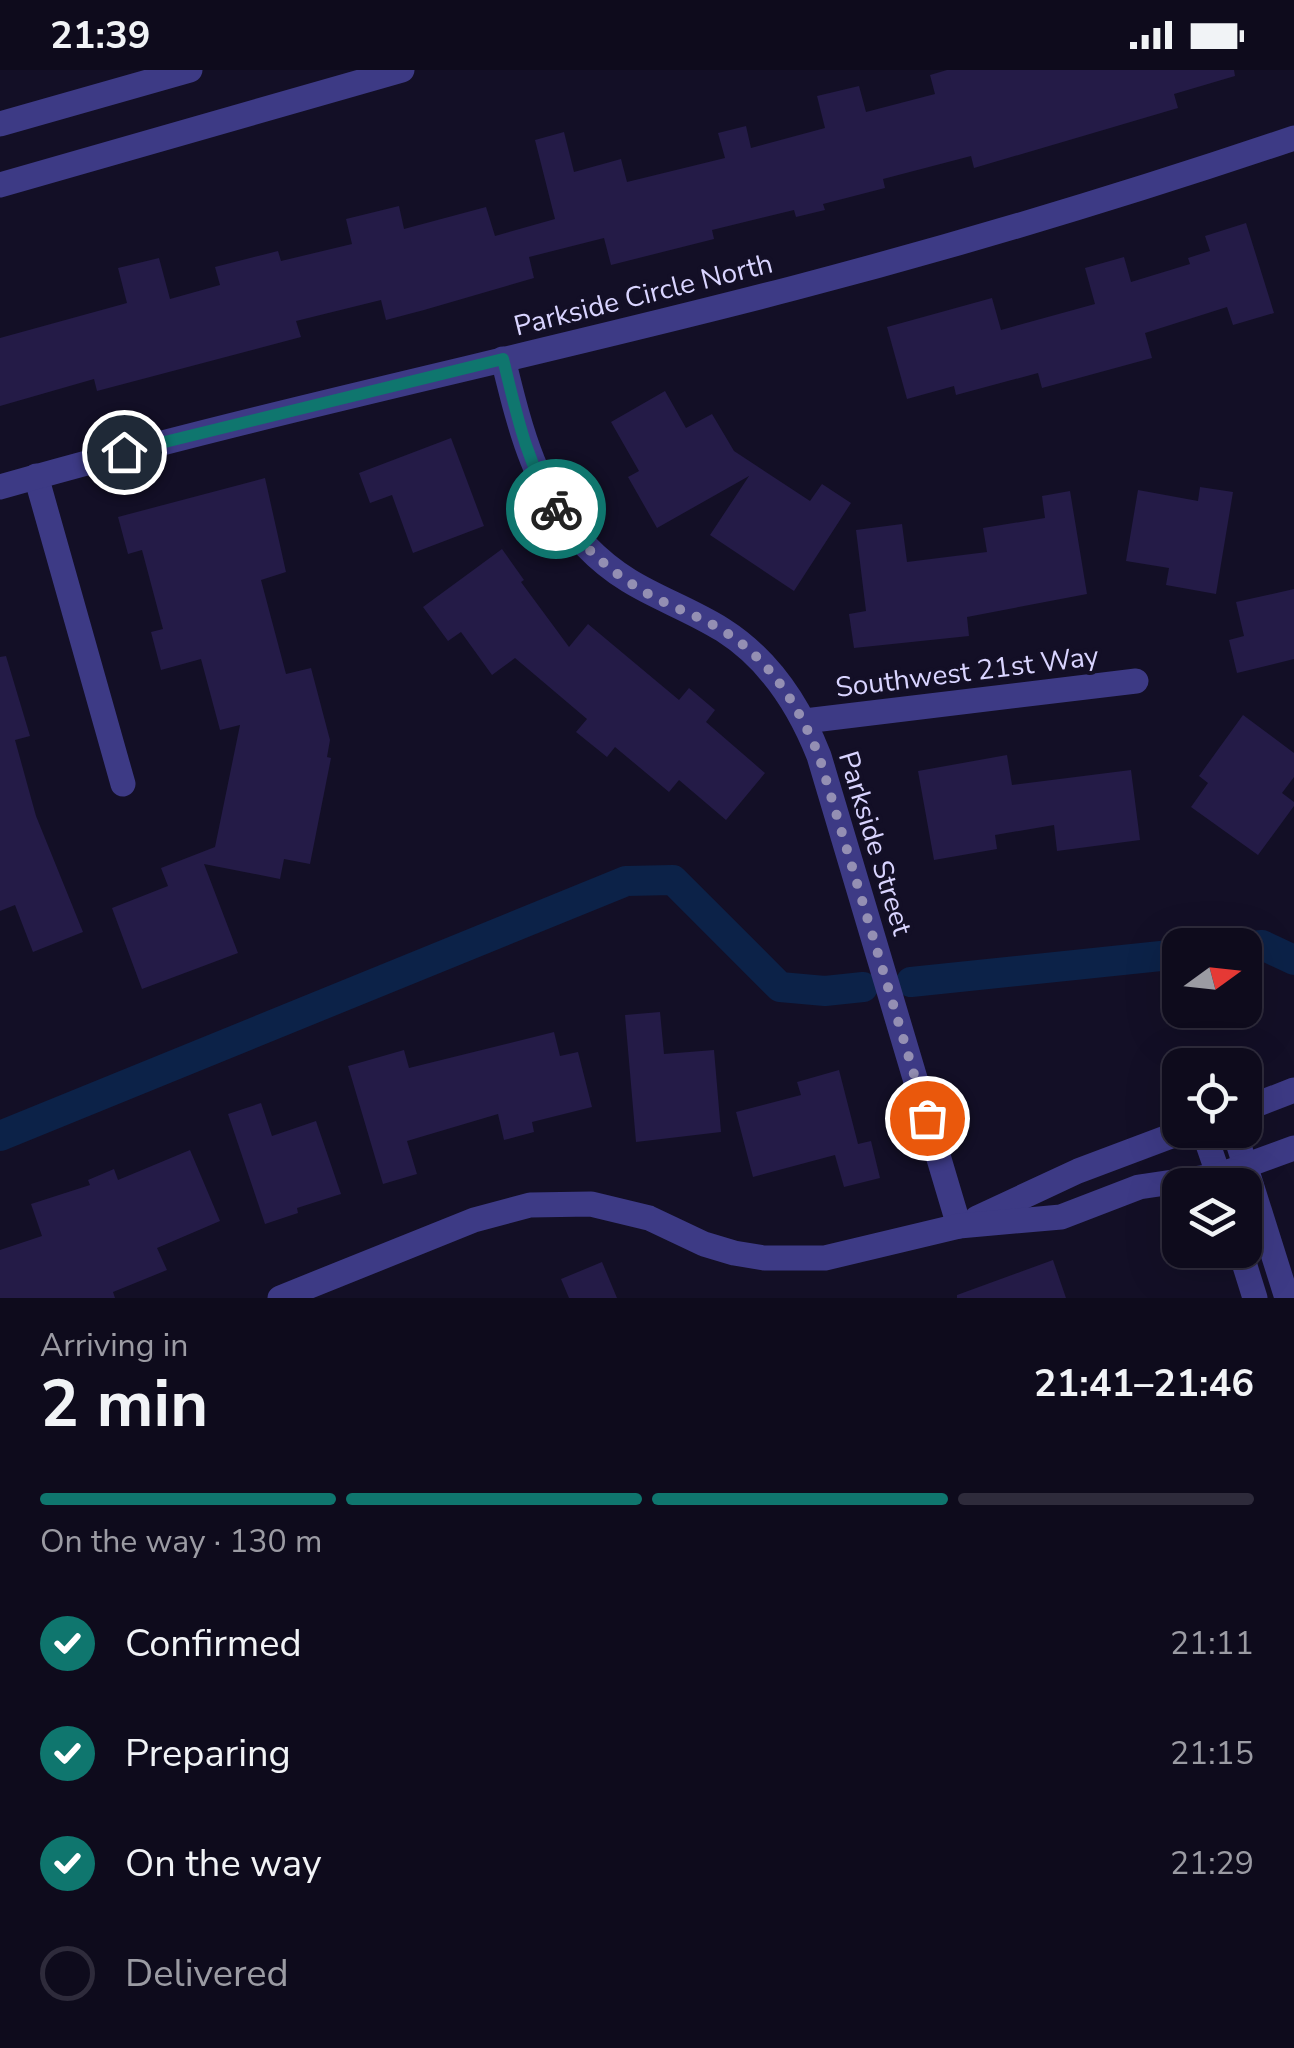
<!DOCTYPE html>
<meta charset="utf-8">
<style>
body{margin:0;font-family:"Nunito Sans",sans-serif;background:#1c1929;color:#f1f3f6;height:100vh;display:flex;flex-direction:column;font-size:38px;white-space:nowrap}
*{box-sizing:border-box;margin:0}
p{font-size:32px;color:#9b9ba3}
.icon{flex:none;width:55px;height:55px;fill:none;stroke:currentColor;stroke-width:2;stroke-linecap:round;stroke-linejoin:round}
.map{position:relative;height:1228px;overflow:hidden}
.sheet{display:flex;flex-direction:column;background:#0e0b1c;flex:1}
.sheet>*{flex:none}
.needle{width:65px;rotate:75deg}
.fabs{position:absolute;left:1162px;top:858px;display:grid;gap:20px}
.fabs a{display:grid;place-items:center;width:100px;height:100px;border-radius:20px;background:#0e0b1c;box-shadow:0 10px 40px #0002,0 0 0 2px #2e2b3b;font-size:50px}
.pin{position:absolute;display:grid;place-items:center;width:85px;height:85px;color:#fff;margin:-42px;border:5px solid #fff;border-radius:50%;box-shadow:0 2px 10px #0007}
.courier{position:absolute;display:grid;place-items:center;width:100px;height:100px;margin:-50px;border:8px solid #0f766e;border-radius:50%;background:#fff;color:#222;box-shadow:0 2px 12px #0007}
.summary em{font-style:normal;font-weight:700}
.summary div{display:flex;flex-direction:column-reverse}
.summary{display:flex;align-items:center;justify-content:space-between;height:170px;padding:0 40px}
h1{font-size:65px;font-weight:700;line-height:75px}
.bar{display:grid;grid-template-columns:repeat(4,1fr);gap:15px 10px;align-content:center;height:120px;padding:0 40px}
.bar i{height:12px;border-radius:8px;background:#2e2b3b}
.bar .selected{background:#0f766e}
.bar p{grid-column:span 4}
ol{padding:0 40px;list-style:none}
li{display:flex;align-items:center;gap:30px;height:110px}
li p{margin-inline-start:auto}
li .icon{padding:10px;border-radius:50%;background:#0f766e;color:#fff;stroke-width:4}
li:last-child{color:#9b9ba3}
li i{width:55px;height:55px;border:5px solid #2e2b3b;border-radius:50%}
.status{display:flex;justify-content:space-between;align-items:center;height:70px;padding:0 50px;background:#0e0b1c;direction:ltr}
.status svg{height:28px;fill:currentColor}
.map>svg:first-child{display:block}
</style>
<div class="status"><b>21:39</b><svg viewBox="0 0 49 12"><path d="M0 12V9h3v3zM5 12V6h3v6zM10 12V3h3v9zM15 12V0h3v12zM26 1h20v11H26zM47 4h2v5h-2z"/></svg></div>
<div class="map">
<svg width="1294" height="1228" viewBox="0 0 1294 1228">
<rect width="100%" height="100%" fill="#130f26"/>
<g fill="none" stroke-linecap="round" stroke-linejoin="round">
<g stroke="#0c2248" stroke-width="30">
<path d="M 1245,877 L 1262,875 L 1294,890"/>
<path d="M 911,912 L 1180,884"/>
<path d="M 0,1066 L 626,811 L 673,810 L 780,917 L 825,921 L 863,917"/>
</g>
</g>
<g fill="#241b47">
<path d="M 947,0 L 1234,0 L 1235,6 L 1174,24 L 1178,38 L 974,98 L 971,86 L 883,109 L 885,118 L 823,134 L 825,140 L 796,147 L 794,140 L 712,160 L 714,169 L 611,195 L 604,168 L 529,187 L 534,208 L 424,240 L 386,250 L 381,230 L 296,251 L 301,267 L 97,321 L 94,309 L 0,336 L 0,268 L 127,233 L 118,198 L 159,188 L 170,229 L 220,215 L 215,197 L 278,181 L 281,191 L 352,174 L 346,149 L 399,136 L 404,159 L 486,137 L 495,166 L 555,149 L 535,70 L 564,62 L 574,102 L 621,89 L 627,112 L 725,88 L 718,63 L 746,56 L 751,78 L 825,58 L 817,26 L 859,16 L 866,42 L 935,24 L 930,5 Z"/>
<path d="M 1246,153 L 1274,243 L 1233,255 L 1227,237 L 1145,263 L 1152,288 L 1042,318 L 1038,303 L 956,325 L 954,316 L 907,329 L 887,257 L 992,228 L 1001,260 L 1095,234 L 1085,198 L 1124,187 L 1131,212 L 1190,194 L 1188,188 L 1210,181 L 1205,166 Z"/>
<path d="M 665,321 L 686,358 L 712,344 L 734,381 L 810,431 L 822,414 L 851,433 L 794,521 L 710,465 L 749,406 L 657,458 L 628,407 L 639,401 L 611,352 Z"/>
<path d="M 451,368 L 484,456 L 413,483 L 392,425 L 370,433 L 359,403 Z"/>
<path d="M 265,408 L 286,502 L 261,510 L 286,604 L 311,598 L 330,670 L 327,687 L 331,688 L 310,794 L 284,789 L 280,809 L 204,794 L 238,883 L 142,919 L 112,838 L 168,816 L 161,798 L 215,777 L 240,655 L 220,660 L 201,589 L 161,600 L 151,562 L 163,559 L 142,480 L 128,484 L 118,447 Z"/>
<path d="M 1200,417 L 1233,422 L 1216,524 L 1166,515 L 1169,498 L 1126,491 L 1138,420 L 1198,431 Z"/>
<path d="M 1070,421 L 1087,524 L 967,547 L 969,566 L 854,578 L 849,544 L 866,541 L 856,460 L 902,454 L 907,492 L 987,482 L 983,458 L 1045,448 L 1042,426 Z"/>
<path d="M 502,479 L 524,510 L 521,512 L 569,577 L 588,554 L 679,630 L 689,618 L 715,640 L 706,652 L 765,703 L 726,750 L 679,710 L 669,722 L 615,677 L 607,687 L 576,662 L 587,649 L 515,588 L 492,605 L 461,562 L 448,571 L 423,537 Z"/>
<path d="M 1294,519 L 1294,589 L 1237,603 L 1229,570 L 1244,566 L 1236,532 Z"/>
<path d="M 6,586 L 30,666 L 15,670 L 36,746 L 83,862 L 33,882 L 15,835 L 0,841 L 0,587 Z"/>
<path d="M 1243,645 L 1294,683 L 1294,707 L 1282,723 L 1294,732 L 1294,736 L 1258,785 L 1191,737 L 1208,713 L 1199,706 Z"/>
<path d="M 1007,685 L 1012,715 L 1131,700 L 1140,770 L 1057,781 L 1054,755 L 995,765 L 997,779 L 934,790 L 918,701 Z"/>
<path d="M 660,942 L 664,984 L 714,980 L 721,1062 L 636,1072 L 625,945 Z"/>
<path d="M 554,962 L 560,986 L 578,982 L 592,1037 L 532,1052 L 534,1062 L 504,1070 L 498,1044 L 407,1071 L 417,1104 L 383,1114 L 348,996 L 404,980 L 409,998 Z"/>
<path d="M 839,1000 L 858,1074 L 871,1071 L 880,1108 L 844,1117 L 835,1085 L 753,1107 L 736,1042 L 801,1025 L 797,1012 Z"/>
<path d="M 261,1033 L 272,1066 L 316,1051 L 341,1124 L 297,1138 L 298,1143 L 265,1154 L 228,1044 Z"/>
<path d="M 190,1080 L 220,1151 L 157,1178 L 167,1200 L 113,1222 L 115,1228 L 0,1228 L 0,1180 L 42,1166 L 31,1134 L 90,1115 L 88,1110 L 114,1099 L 118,1110 Z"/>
<path d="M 1053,1190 L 1066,1228 L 957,1228 L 957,1225 Z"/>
<path d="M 602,1192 L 617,1228 L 569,1228 L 561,1209 Z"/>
</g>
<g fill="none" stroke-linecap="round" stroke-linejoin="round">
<g stroke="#3d3a85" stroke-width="25">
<path d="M 0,54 L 190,0"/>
<path d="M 0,115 L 402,0"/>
<path d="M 503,289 C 520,358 535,423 586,476 C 630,522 673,529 723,560 C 770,590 799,635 819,686 L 959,1156"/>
<path d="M 36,406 L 123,714"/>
<path d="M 0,417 C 262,342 530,287 794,218 C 962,174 1129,124 1294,68"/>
<path d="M 805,651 L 1136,611"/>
<path d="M 1245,1039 L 1294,1020"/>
<path d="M 1203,1060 L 1222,1115"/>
<path d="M 1234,1060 L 1287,1228"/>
<path d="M 977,1148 L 1078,1101 L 1187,1060"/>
<path d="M 1240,1180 L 1255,1228"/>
<path d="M 280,1228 L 474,1150 L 530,1135 L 591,1134 L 649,1148 L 704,1174 L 734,1183 L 764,1188 L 825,1188 L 959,1156 L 1061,1147 L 1139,1117 L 1220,1105 L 1294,1078"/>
</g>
</g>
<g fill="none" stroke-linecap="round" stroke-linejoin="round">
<path stroke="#948fb3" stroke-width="10" stroke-dasharray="0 18" d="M 556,439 C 583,480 621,512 666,533 C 685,542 704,549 722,560 C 770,589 798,635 819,686 L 927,1048"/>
<path stroke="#0f766e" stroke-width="12" d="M 124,382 L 503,289 C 516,341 526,393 556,439"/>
</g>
<g text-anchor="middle" stroke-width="8" stroke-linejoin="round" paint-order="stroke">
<g font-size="28" fill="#d9d4ff" stroke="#130f26">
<text transform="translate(643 224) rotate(-14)" y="10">Parkside Circle North</text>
<text transform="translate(967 601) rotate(-7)" y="10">Southwest 21st Way</text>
<text transform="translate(876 773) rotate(73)" y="10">Parkside Street</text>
</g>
</g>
</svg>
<div class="fabs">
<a><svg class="needle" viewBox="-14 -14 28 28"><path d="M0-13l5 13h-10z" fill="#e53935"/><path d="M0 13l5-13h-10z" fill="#9b9ba3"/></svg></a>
<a><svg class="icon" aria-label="locate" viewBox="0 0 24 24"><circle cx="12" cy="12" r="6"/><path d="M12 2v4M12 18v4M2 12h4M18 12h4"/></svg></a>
<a><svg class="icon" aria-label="layers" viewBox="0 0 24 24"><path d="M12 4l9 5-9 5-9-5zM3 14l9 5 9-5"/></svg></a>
</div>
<div class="pin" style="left:927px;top:1048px;background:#ea580c"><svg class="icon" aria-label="bag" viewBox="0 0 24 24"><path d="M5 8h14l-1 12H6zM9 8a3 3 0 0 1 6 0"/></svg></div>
<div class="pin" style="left:124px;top:382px;background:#1f2937"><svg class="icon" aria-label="home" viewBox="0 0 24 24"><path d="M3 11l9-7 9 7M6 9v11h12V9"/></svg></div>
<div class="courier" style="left:556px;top:439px"><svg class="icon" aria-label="bike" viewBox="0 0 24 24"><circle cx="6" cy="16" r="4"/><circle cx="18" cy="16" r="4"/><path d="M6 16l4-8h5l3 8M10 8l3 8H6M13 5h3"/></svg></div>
</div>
<section class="sheet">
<div class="summary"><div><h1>2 min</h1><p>Arriving in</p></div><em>21:41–21:46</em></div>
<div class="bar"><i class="selected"></i><i class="selected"></i><i class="selected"></i><i></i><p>On the way · 130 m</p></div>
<ol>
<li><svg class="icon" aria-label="check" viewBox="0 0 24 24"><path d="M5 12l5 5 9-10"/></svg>Confirmed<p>21:11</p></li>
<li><svg class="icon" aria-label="check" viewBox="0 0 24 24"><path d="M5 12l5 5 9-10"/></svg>Preparing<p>21:15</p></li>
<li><svg class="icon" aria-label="check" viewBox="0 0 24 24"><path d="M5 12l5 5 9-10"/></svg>On the way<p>21:29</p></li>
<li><i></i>Delivered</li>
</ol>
</section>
